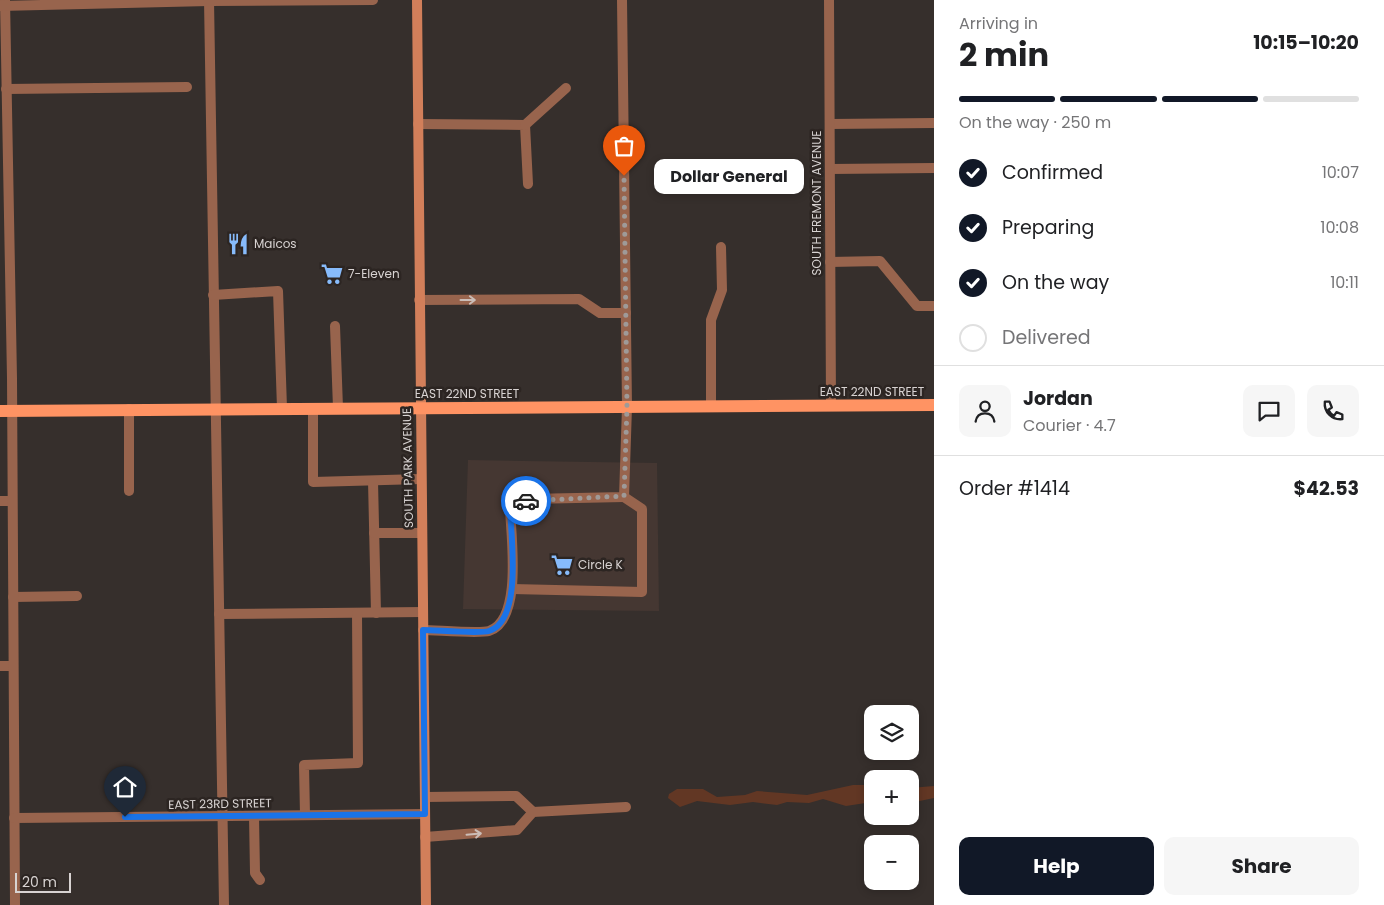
<!DOCTYPE html>
<meta charset="utf-8">
<style>
body{margin:0;font-family:Poppins,sans-serif;background:#f6f6f6;color:#202124;height:100vh;display:flex;flex-direction:column;font-size:19px;white-space:nowrap}
*{box-sizing:border-box;margin:0}
p{font-size:16px;color:#757577}
.icon{flex:none;width:28px;height:28px;fill:none;stroke:currentColor;stroke-width:2;stroke-linecap:round;stroke-linejoin:round}
.map{position:relative;flex:1;overflow:hidden}
.side{display:flex;flex-direction:column;background:#fff;width:450px}
.side>*{flex:none}
.controls{position:absolute;left:864px;top:705px;display:grid;gap:10px}
.controls a{display:grid;place-items:center;width:55px;height:55px;border-radius:10px;background:#fff;box-shadow:0 2px 8px #0003;font-size:25px}
.scale{position:absolute;left:15px;bottom:12px;width:56px;box-sizing:border-box;padding-left:5px;border:2px solid #d8d3d2;border-top:0;font-size:14px;line-height:18px;white-space:nowrap;color:#d8d3d2;-webkit-text-stroke:4px #2c2522;paint-order:stroke}
.pin{position:absolute;display:grid;place-items:center;width:42px;height:42px;color:#fff;margin:-51px -21px;border-radius:50% 50% 50% 0;rotate:-45deg;box-shadow:0 0 5px #0007}
.pin .icon{rotate:45deg}
.courier{position:absolute;display:grid;place-items:center;width:50px;height:50px;margin:-25px;border:4px solid #1a73e8;border-radius:50%;background:#fff;color:#222;box-shadow:0 1px 6px #0007}
.bubble{position:absolute;height:35px;border-radius:10px;background:#fff;box-shadow:0 2px 8px #0003;font-size:16px;font-weight:700;line-height:35px;text-align:center}
.headline em{font-style:normal;font-weight:700}
.headline div{display:flex;flex-direction:column-reverse}
.headline{display:flex;align-items:center;justify-content:space-between;height:85px;padding:0 25px}
h1{font-size:32px;font-weight:700;line-height:38px}
.bar{display:grid;grid-template-columns:repeat(4,1fr);gap:8px 5px;align-content:center;height:60px;padding:0 25px}
.bar i{height:6px;border-radius:4px;background:#e0e0e0}
.bar .selected{background:#111827}
.bar p{grid-column:span 4}
.line{display:flex;align-items:center;gap:12px;padding:0 25px;border-top:1px solid #e0e0e0}
.line div{flex:1}
.round{display:grid;place-items:center;flex:none;width:52px;height:52px;border-radius:10px;background:#f6f6f6}
ol{padding:0 25px;list-style:none}
li{display:flex;align-items:center;gap:15px;height:55px}
li p{margin-inline-start:auto}
li .icon{padding:5px;border-radius:50%;background:#111827;color:#fff;stroke-width:4}
li:last-child{color:#757577}
li i{width:28px;height:28px;border:2px solid #e0e0e0;border-radius:50%}
.primary-button{display:flex;gap:10px;margin-top:auto;padding:10px 25px}
.primary-button a{flex:1;height:58px;border-radius:10px;background:#111827;color:#fff;font-size:20px;font-weight:700;line-height:58px;text-align:center}
.primary-button a+a{background:#f6f6f6;color:#202124}
main{display:flex;flex:1;min-height:0}
.map>svg:first-child{display:block}
</style>
<main>
<div class="map">
<svg width="934" height="905" viewBox="0 0 934 905">
<rect width="100%" height="100%" fill="#362f2c"/>
<path fill="#453732" d="M 468,460 L 657,463 L 659,611 L 463,609 Z"/>
<g fill="#623724">
<path d="M 853,785 L 872,785 L 872,802 L 846,806 L 823,799 L 809,803 L 787,802 L 777,805 L 753,802 L 730,805 L 697,801 L 680,807 L 668,798 L 669,794 L 677,789 L 703,789 L 717,797 L 745,795 L 757,791 L 807,795 Z"/>
<path d="M 934,786 L 934,798 L 910,803 L 910,788 Z"/>
</g>
<g fill="none" stroke-linecap="round" stroke-linejoin="round">
<g stroke="#98644d" stroke-width="10">
<path d="M 209,0 L 224,905"/>
<path d="M 6,89 L 187,87"/>
<path d="M 418,124 L 525,125 L 528,184"/>
<path d="M 830,124 L 934,123"/>
<path d="M 525,125 L 566,88"/>
<path d="M 830,169 L 934,168"/>
<path d="M 830,262 L 880,261 L 917,306 L 934,306"/>
<path d="M 213,295 L 278,291 L 282,408"/>
<path d="M 419,300 L 579,299 L 600,313 L 626,313"/>
<path d="M 335,326 L 338,408"/>
<path d="M 711,406 L 711,320 L 722,290 L 721,247"/>
<path d="M 313,408 L 313,482 L 421,479"/>
<path d="M 129,409 L 129,491"/>
<path d="M 373,481 L 376,613"/>
<path d="M 0,501 L 12,501"/>
<path d="M 374,533 L 422,533"/>
<path d="M 512,589 L 642,592 L 642,509 L 624,497"/>
<path d="M 13,597 L 77,596"/>
<path d="M 219,614 L 423,612"/>
<path d="M 423,630 C 436,630 479,634 489,631 C 523,620 511,537 510,508 L 529,499 L 624,497 L 627,407 L 622,0"/>
<path d="M 0,666 L 13,666"/>
<path d="M 425,797 L 516,796 L 533,812"/>
<path d="M 305,815 L 304,765 L 358,763 L 357,613"/>
<path d="M 254,816 L 255,873 L 260,880"/>
<path d="M 425,837 L 517,830 L 533,812 L 626,807"/>
</g>
<g stroke="#98644d" stroke-width="10">
<path d="M 5,0 L 12,378 L 15,905"/>
<path d="M 829,0 L 831,406"/>
<path d="M 0,6 L 209,1 L 373,0"/>
<path d="M 14,818 L 425,814"/>
</g>
<path stroke="#d27f5a" stroke-width="10" d="M 417,0 L 426,905"/>
<path stroke="#ff9363" stroke-width="12" d="M 0,411 L 934,405"/>
</g>
<defs><path id="oneway-shaft" d="M-6 0H5M1.5-3L5.5 0L1.5 3" fill="none" stroke-width="1.6" stroke-linecap="round" stroke-linejoin="round" transform="scale(1.25)"/></defs>
<g stroke="#cbbdb7">
<use href="#oneway-shaft" transform="translate(468 300)"/>
<use href="#oneway-shaft" transform="translate(474 834) rotate(-5)"/>
</g>
<g fill="none" stroke-linecap="round" stroke-linejoin="round">
<path stroke="#9f9a98" stroke-width="5" stroke-dasharray="0 9" d="M 526,501 L 624,496 L 627,407 L 624,176"/>
<path stroke="#1a73e8" stroke-width="6" d="M 125,817 L 425,814 L 423,630 C 436,630 479,634 489,631 C 523,620 511,537 510,508 L 526,501"/>
</g>
<defs>
<g id="restaurant-bare" transform="scale(1.725)"><path d="M-5-6h1v4h1v-4h1v4h1v-4h1v5L-1.5 .5V6h-2V.5L-5-1ZM5-6V6H3V1.5H1.5Q1.5-4 5-6Z" fill="#87bbfb" stroke="#2c2522" stroke-width="2.5" paint-order="stroke"/></g>
<g id="supermarket-bare" transform="scale(1.725)"><path d="M-6-5.5h2.5l.6 2H6L4.5 2H-2.5L-4.4-4H-6ZM-1.5 3.2a1.3 1.3 0 1 0 .1 0ZM3 3.2a1.3 1.3 0 1 0 .1 0Z" fill="#87bbfb" stroke="#2c2522" stroke-width="2.5" paint-order="stroke"/></g>
</defs>
<g fill-rule="evenodd">
<use href="#restaurant-bare" x="238" y="244"/>
<use href="#supermarket-bare" x="332" y="274"/>
<use href="#supermarket-bare" x="562" y="565"/>
</g>
<g text-anchor="middle" stroke-width="5" stroke-linejoin="round" paint-order="stroke">
<g font-size="12" fill="#d8d3d2" stroke="#2c2522">
<text transform="translate(817 203) rotate(-90)" y="4">SOUTH FREMONT AVENUE</text>
<text x="872" y="396">EAST 22ND STREET</text>
<text x="467" y="398">EAST 22ND STREET</text>
<text transform="translate(408 468) rotate(-91)" y="4">SOUTH PARK AVENUE</text>
<text transform="translate(220 804) rotate(-1)" y="4">EAST 23RD STREET</text>
</g>
<g font-size="12" fill="#d8d3d2" stroke="#2c2522" text-anchor="start">
<text x="254" y="248">Maicos</text>
<text x="348" y="278">7-Eleven</text>
<text x="578" y="569">Circle K</text>
</g>
</g>
</svg>
<div class="controls">
<a><svg class="icon" aria-label="layers" viewBox="0 0 24 24"><path d="M12 4l9 5-9 5-9-5zM3 14l9 5 9-5"/></svg></a>
<a>+</a>
<a>−</a>
</div>
<div class="scale">20 m</div>
<div class="pin" style="left:624px;top:176px;background:#ea580c"><svg class="icon" aria-label="bag" viewBox="0 0 24 24"><path d="M5 8h14l-1 12H6zM9 8a3 3 0 0 1 6 0"/></svg></div>
<div class="pin" style="left:125px;top:817px;background:#1f2937"><svg class="icon" aria-label="home" viewBox="0 0 24 24"><path d="M3 11l9-7 9 7M6 9v11h12V9"/></svg></div>
<div class="courier" style="left:526px;top:501px"><svg class="icon" aria-label="car" viewBox="0 0 24 24"><path d="M5 17H2v-5l4-1 3-4h7l3 4 3 1v5h-3M9 17h6M6 11h13"/><circle cx="7" cy="17" r="2"/><circle cx="17" cy="17" r="2"/></svg></div>
<div class="bubble" style="left:654px;top:159px;width:150px">Dollar General</div>
</div>
<section class="side">
<div class="headline"><div><h1>2 min</h1><p>Arriving in</p></div><em>10:15–10:20</em></div>
<div class="bar"><i class="selected"></i><i class="selected"></i><i class="selected"></i><i></i><p>On the way · 250 m</p></div>
<ol>
<li><svg class="icon" aria-label="check" viewBox="0 0 24 24"><path d="M5 12l5 5 9-10"/></svg>Confirmed<p>10:07</p></li>
<li><svg class="icon" aria-label="check" viewBox="0 0 24 24"><path d="M5 12l5 5 9-10"/></svg>Preparing<p>10:08</p></li>
<li><svg class="icon" aria-label="check" viewBox="0 0 24 24"><path d="M5 12l5 5 9-10"/></svg>On the way<p>10:11</p></li>
<li><i></i>Delivered</li>
</ol>
<div class="line" style="height:90px"><a class="round"><svg class="icon" aria-label="person" viewBox="0 0 24 24"><circle cx="12" cy="8" r="4"/><path d="M4 21q1-7 8-7t8 7"/></svg></a><div><b>Jordan</b><p>Courier · 4.7</p></div><a class="round"><svg class="icon" aria-label="chat" viewBox="0 0 24 24"><path d="M4 5h16v11H9l-5 4z"/></svg></a><a class="round"><svg class="icon" aria-label="phone" viewBox="0 0 24 24"><path d="M5 4h4l2 5-3 2q2 4 5 5l2-3 5 2v4C11 20 4 13 5 4z"/></svg></a></div>
<div class="line" style="height:65px"><div>Order #1414</div><b>$42.53</b></div>
<div class="primary-button"><a>Help</a><a>Share</a></div>
</section>
</main>
